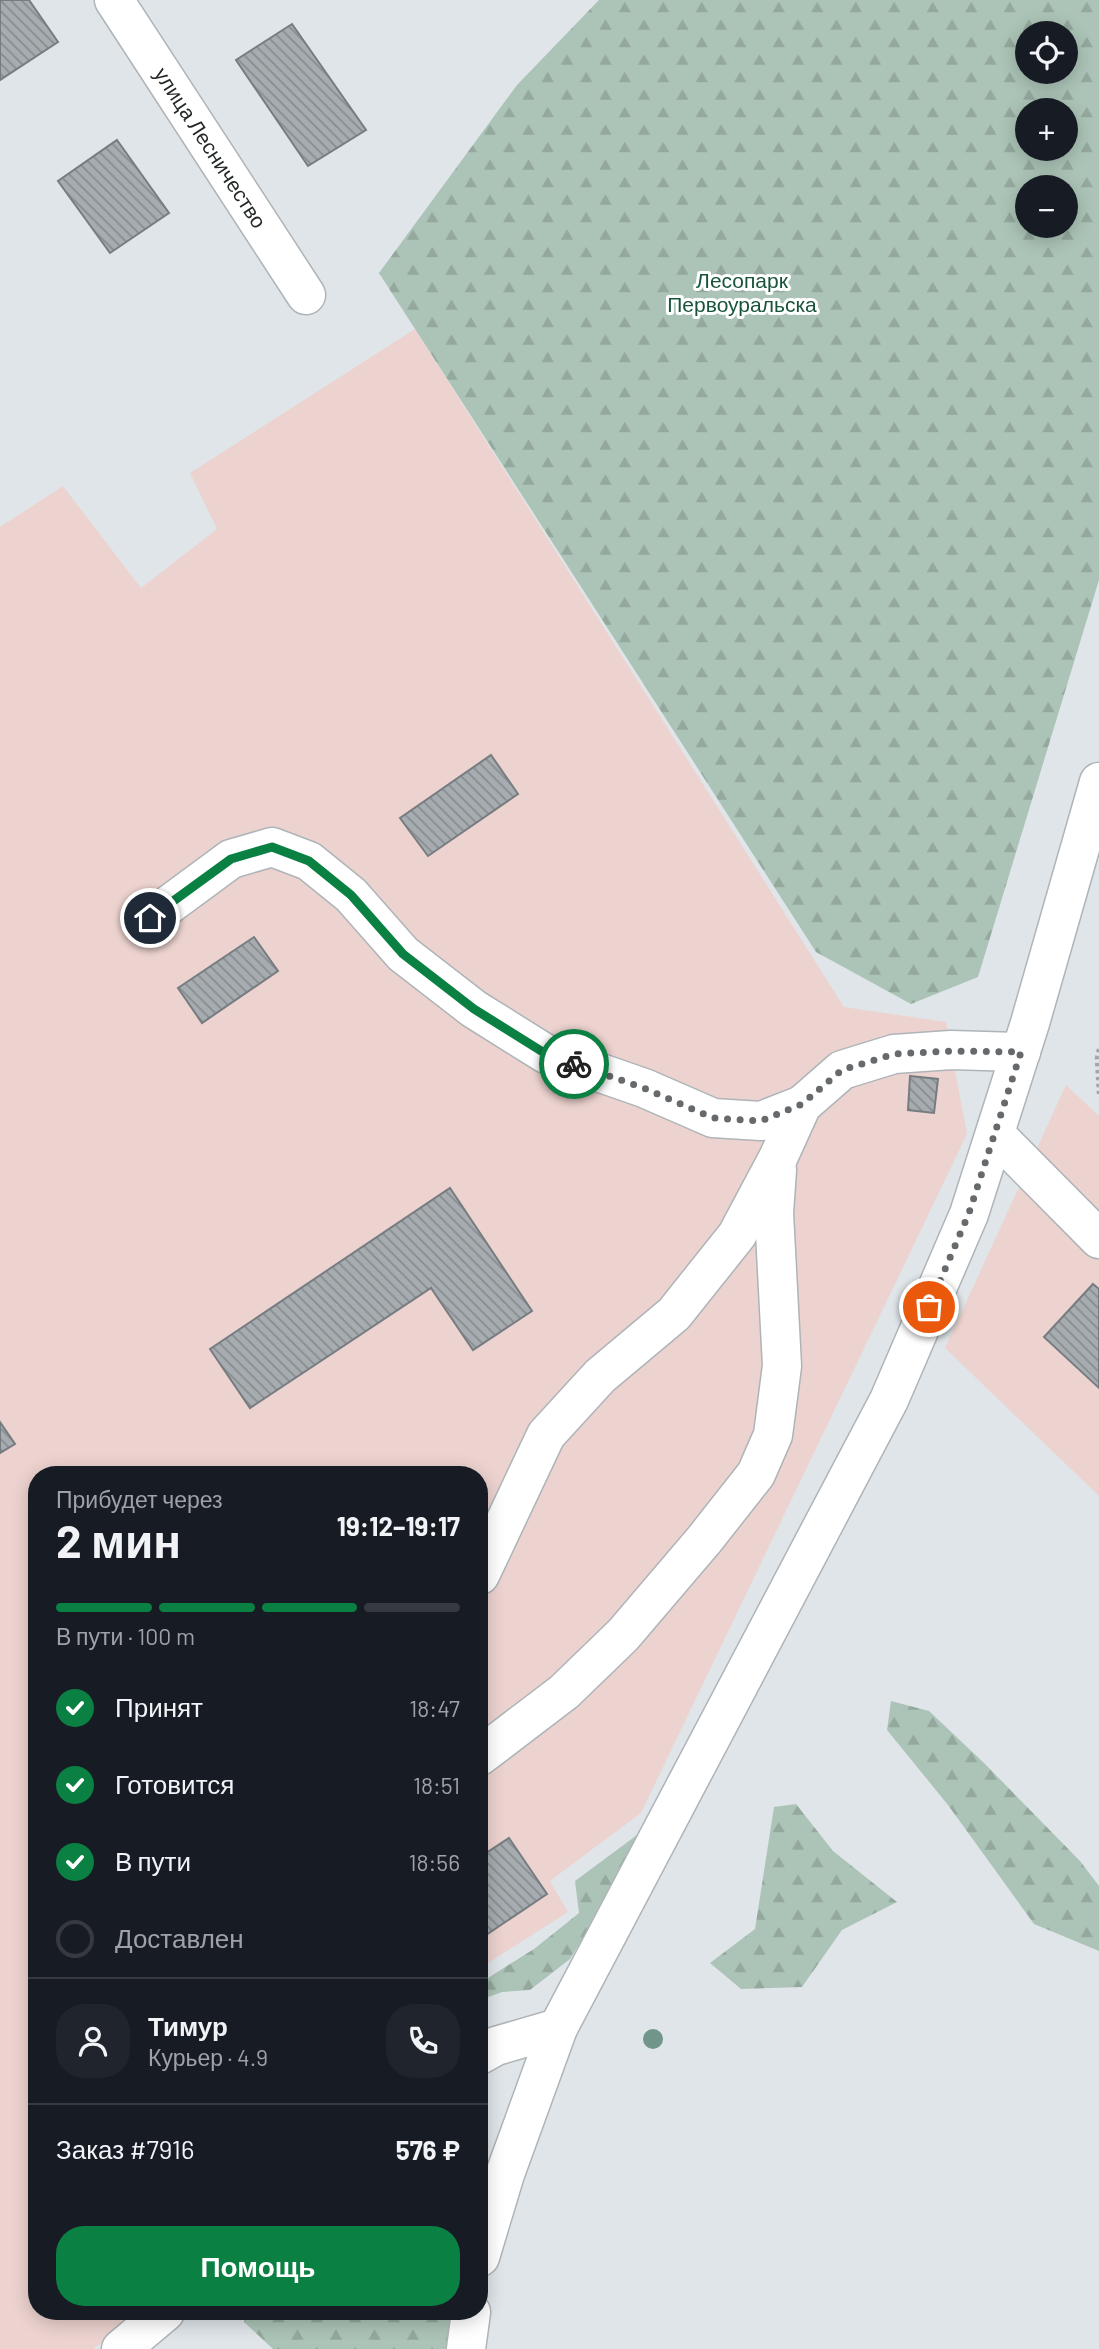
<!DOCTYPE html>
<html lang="ru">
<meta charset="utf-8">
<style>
body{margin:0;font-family:Barlow,sans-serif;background:#20242c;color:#f1f3f6;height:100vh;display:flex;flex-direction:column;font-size:26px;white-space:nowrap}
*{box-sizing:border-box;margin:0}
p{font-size:23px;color:#9ea1a6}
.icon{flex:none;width:38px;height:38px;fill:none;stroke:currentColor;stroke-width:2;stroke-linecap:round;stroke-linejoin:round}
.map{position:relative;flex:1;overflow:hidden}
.drawer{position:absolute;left:28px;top:1466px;width:460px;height:854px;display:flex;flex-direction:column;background:#171b24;border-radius:28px;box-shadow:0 4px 18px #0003}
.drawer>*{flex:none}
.fabs{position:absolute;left:1015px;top:21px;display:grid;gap:14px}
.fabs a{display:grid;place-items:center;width:63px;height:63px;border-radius:50%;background:#171b24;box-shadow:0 4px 18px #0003;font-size:35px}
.pin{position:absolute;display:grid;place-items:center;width:60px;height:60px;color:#fff;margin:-30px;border:4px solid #fff;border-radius:50%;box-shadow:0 2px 7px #0007}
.courier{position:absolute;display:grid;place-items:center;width:70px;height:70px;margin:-35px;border:5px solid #0b8043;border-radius:50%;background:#fff;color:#222;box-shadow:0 2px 9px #0007}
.head em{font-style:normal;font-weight:700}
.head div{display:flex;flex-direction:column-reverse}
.head{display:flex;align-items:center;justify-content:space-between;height:119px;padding:0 28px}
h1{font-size:46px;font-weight:700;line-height:52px}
.bar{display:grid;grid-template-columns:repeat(4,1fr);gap:10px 7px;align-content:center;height:84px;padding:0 28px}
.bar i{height:9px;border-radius:5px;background:#363941}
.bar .current{background:#0b8043}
.bar p{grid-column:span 4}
.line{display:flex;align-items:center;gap:18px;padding:0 28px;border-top:2px solid #363941}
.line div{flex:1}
.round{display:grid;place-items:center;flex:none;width:74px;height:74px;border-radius:28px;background:#20242c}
ol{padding:0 28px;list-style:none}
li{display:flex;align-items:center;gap:21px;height:77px}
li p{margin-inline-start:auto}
li .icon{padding:7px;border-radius:50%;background:#0b8043;color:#fff;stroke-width:4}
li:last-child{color:#9ea1a6}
li i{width:38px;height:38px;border:4px solid #363941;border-radius:50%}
.button{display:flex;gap:14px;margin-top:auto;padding:14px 28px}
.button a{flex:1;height:80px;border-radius:28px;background:#0b8043;color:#fff;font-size:28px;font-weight:700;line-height:80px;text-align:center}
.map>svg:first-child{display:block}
</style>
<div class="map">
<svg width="1099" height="2349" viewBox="0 0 1099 2349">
<defs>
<pattern id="forest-firs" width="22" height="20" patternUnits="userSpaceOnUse" patternTransform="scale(1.75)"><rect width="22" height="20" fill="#acc4b7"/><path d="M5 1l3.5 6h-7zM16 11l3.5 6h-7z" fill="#94a89d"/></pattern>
<pattern id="building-back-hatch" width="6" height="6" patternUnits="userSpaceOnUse" patternTransform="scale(1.75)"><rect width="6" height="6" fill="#a6acb0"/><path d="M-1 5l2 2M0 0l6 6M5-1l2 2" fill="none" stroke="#878c8f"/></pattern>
</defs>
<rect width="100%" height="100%" fill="#dfe5e9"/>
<g fill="#edd3cf">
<path d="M 415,329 L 844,1007 L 946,1022 L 967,1134 L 641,1813 L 550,1881 L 568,1912 L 480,1968 L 480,1475 L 37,1475 L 37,2312 L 144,2312 L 93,2349 L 0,2349 L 0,527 L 63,486 L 141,588 L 217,529 L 190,473 Z"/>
<path d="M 1066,1085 L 1099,1116 L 1099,1496 L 945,1348 Z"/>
</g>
<g fill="url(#forest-firs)" fill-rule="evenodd">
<path d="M 599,0 L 1099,0 L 1099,580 L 978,977 L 911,1004 L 816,952 L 379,273 L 517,85 ZM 1066,33 L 1066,72 L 1027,72 L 1027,33 ZM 1066,110 L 1066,149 L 1027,149 L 1027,110 ZM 1027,187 L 1066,187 L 1066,226 L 1027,226 Z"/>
<path d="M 891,1701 L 929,1711 L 984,1763 L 1080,1861 L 1099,1886 L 1099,1951 L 1034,1924 L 948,1805 L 887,1730 Z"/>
<path d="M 796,1804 L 833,1851 L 897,1902 L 842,1930 L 802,1987 L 741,1989 L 710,1963 L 755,1929 L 774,1807 Z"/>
<path d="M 641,1832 L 606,1901 L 570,1959 L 530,1990 L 502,1992 L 480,2000 L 480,1983 L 534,1949 L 579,1913 L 575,1881 Z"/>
<path d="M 246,2312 L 452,2312 L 449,2349 L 273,2349 L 244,2322 Z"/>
</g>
<g fill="url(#building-back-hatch)" stroke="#777c80" stroke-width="2">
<path d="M 0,0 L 29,0 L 58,42 L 0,80 Z"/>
<path d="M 292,24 L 366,130 L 308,166 L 236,60 Z"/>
<path d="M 117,140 L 169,213 L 110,253 L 58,181 Z"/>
<path d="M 491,755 L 518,794 L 428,856 L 400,818 Z"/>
<path d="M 254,937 L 278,971 L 202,1023 L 178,988 Z"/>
<path d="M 910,1076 L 938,1079 L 934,1113 L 908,1110 Z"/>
<path d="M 450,1188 L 532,1311 L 473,1350 L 431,1288 L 250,1408 L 210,1349 Z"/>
<path d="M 1093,1284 L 1099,1289 L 1099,1388 L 1044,1337 Z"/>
<path d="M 0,1422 L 15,1444 L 0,1453 Z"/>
<path d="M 509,1838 L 547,1894 L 480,1939 L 480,1857 Z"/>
</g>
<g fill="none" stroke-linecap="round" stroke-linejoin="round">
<g stroke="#aeb4b8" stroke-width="41">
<g id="minor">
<path d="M 114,0 L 306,295"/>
<path d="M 151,918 L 231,859 L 272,847 L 309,861 L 351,895 L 403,954 L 474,1009 L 546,1054 L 644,1088 L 713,1118 L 761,1121 L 802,1105"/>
<path d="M 995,1134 L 1099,1239"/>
<path d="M 480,1575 L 546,1435 L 600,1376 L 674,1314 L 737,1235 L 778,1158 L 802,1105 L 842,1070 L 894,1054 L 951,1050 L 1021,1052"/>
<path d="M 480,1756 L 564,1692 L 623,1635 L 704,1540 L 756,1474 L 773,1435 L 782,1366 L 774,1213 L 777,1170"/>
<path d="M 480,2055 L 496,2046 L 558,2028"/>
<path d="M 480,2257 L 505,2174 L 558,2028 L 889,1400 L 969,1214 L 1030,1023 L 1099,782"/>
<path d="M 121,2349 L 165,2312"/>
<path d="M 466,2349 L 471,2312"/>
</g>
</g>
<path stroke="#a2a7aa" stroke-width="4.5" stroke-dasharray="3.5 3.5" stroke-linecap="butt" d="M 1099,1049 L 1097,1058 L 1099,1094"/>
<use href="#minor" stroke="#fff" stroke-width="38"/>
</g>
<circle fill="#729589" cx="653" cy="2039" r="10"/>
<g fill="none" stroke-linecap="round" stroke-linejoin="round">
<path stroke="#666a6c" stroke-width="7" stroke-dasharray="0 12.6" d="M 574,1064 L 644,1088 L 713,1118 L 761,1121 L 802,1104 L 842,1070 L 894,1054 L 951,1051 L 1021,1052 L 969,1213 L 929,1307"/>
<path stroke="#0b8043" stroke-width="9" d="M 150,918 L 231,859 L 272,847 L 309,861 L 351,895 L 403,954 L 474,1009 L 546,1054 L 574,1064"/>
</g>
<g text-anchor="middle" stroke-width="6" stroke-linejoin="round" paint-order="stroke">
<g font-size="21" fill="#252829" stroke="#fff">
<text transform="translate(210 148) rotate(57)" y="7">улица Лесничество</text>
</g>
<g font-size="21" fill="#18543b" stroke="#fff">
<text x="742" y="288">Лесопарк<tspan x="742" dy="24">Первоуральска</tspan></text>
</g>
</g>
</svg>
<div class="fabs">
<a><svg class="icon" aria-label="locate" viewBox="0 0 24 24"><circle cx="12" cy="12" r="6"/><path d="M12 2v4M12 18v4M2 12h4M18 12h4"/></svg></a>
<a>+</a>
<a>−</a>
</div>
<div class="pin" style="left:929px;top:1307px;background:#ea580c"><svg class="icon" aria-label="bag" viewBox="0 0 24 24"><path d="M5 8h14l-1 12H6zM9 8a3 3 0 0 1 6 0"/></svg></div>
<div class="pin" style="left:150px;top:918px;background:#1f2937"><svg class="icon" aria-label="home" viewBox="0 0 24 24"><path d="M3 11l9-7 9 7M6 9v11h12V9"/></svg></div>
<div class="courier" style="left:574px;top:1064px"><svg class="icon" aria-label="bike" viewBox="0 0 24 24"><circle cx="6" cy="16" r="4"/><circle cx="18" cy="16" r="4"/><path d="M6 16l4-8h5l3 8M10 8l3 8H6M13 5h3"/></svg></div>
<section class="drawer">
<div class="head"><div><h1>2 мин</h1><p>Прибудет через</p></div><em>19:12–19:17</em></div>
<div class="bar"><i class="current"></i><i class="current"></i><i class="current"></i><i></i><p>В пути · 100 m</p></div>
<ol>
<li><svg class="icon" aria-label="check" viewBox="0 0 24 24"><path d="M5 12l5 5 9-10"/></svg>Принят<p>18:47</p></li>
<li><svg class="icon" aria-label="check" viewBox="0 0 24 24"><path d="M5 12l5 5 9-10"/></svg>Готовится<p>18:51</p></li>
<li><svg class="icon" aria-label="check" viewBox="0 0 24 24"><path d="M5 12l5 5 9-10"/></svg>В пути<p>18:56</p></li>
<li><i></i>Доставлен</li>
</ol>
<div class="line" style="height:126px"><a class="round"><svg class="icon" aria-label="person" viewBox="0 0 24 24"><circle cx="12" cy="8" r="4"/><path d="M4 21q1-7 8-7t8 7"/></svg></a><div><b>Тимур</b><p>Курьер · 4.9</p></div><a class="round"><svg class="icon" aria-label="phone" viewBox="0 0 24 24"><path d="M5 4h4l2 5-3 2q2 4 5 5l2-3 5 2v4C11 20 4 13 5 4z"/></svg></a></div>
<div class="line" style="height:91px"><div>Заказ #7916</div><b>576 ₽</b></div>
<div class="button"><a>Помощь</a></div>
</section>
</div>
